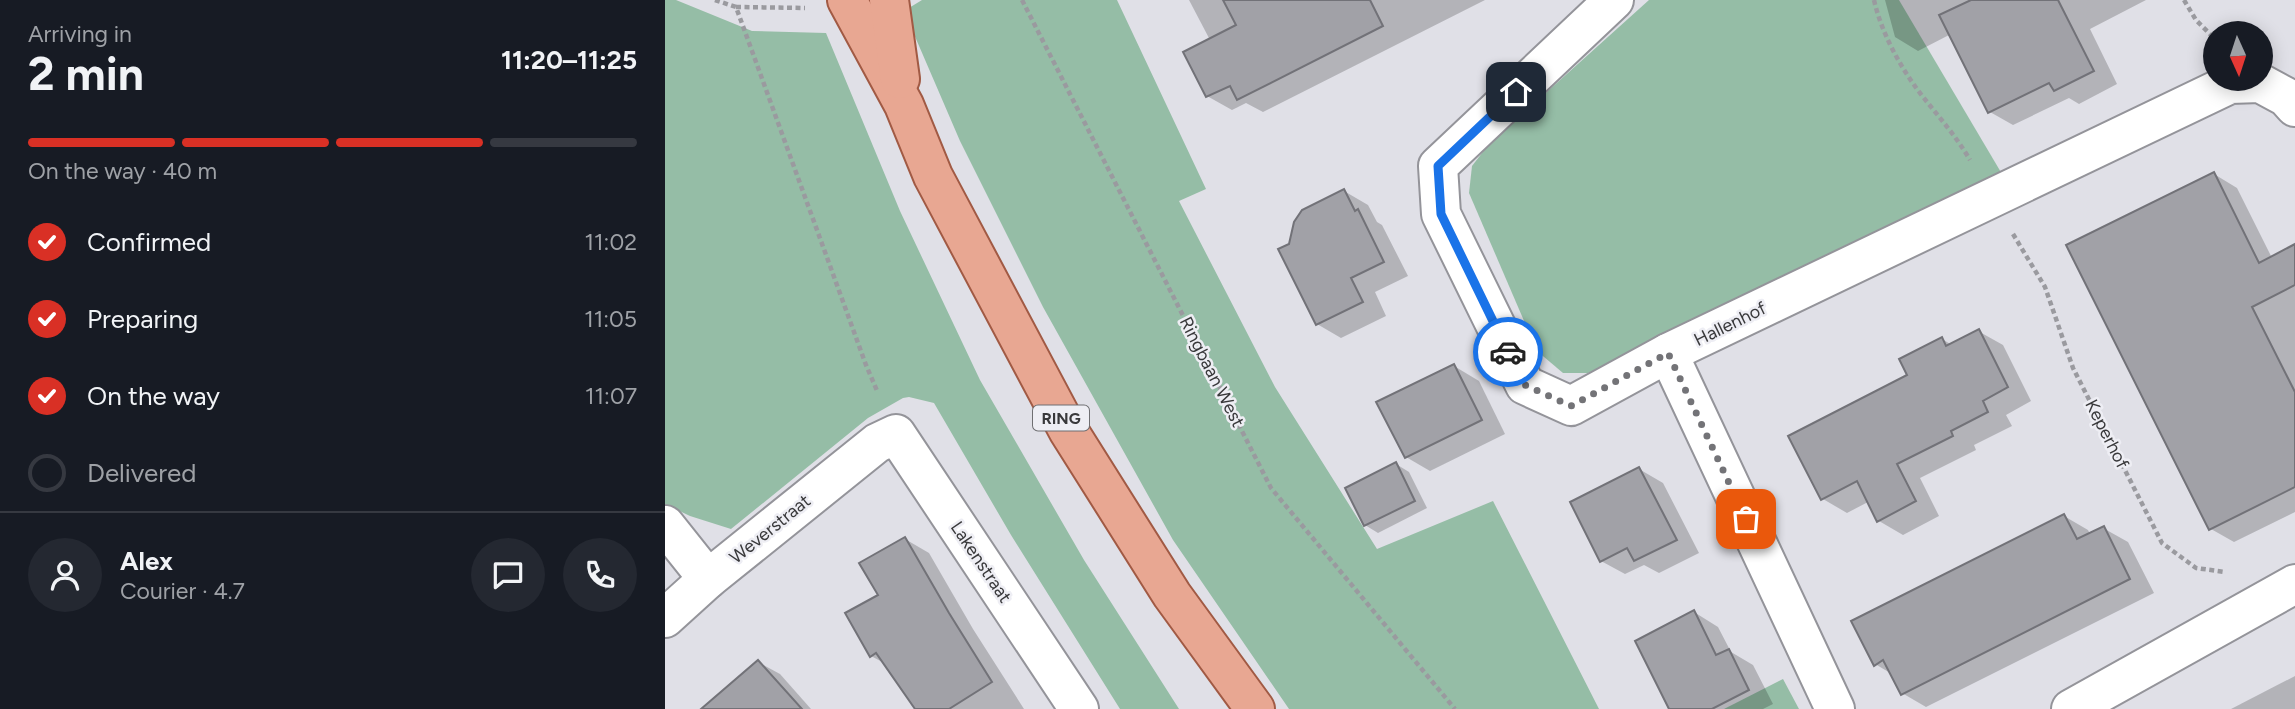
<!DOCTYPE html>
<meta charset="utf-8">
<style>
body{margin:0;font-family:Figtree,sans-serif;background:#242831;color:#f1f3f6;height:100vh;display:flex;flex-direction:column;font-size:26px;white-space:nowrap}
*{box-sizing:border-box;margin:0}
p{font-size:23px;color:#9ea1a6}
.icon{flex:none;width:38px;height:38px;fill:none;stroke:currentColor;stroke-width:2;stroke-linecap:round;stroke-linejoin:round}
.map{position:relative;flex:1;overflow:hidden}
.sheet{display:flex;flex-direction:column;background:#171b24;width:665px}
.sheet>*{flex:none}
.needle{width:46px;rotate:177deg}
.buttons{position:absolute;left:1538px;top:21px;display:grid;gap:14px}
.buttons a{display:grid;place-items:center;width:70px;height:70px;border-radius:50%;background:#171b24;box-shadow:0 4px 18px #0003;font-size:35px}
.pin{position:absolute;display:grid;place-items:center;width:60px;height:60px;color:#fff;margin:-30px;border-radius:14px;box-shadow:0 4px 10px #0006}
.courier{position:absolute;display:grid;place-items:center;width:70px;height:70px;margin:-35px;border:5px solid #1a73e8;border-radius:50%;background:#fff;color:#222;box-shadow:0 2px 9px #0007}
.summary em{font-style:normal;font-weight:700}
.summary div{display:flex;flex-direction:column-reverse}
.summary{display:flex;align-items:center;justify-content:space-between;height:119px;padding:0 28px}
h1{font-size:46px;font-weight:700;line-height:52px}
.bar{display:grid;grid-template-columns:repeat(4,1fr);gap:10px 7px;align-content:center;height:84px;padding:0 28px}
.bar i{height:9px;border-radius:5px;background:#363941}
.bar .selected{background:#d93025}
.bar p{grid-column:span 4}
.line{display:flex;align-items:center;gap:18px;padding:0 28px;border-top:2px solid #363941}
.line div{flex:1}
.round{display:grid;place-items:center;flex:none;width:74px;height:74px;border-radius:37px;background:#242831}
ol{padding:0 28px;list-style:none}
li{display:flex;align-items:center;gap:21px;height:77px}
li p{margin-inline-start:auto}
li .icon{padding:7px;border-radius:50%;background:#d93025;color:#fff;stroke-width:4}
li:last-child{color:#9ea1a6}
li i{width:38px;height:38px;border:4px solid #363941;border-radius:50%}
main{display:flex;flex:1;min-height:0}
.map>svg:first-child{display:block}
</style>
<main>
<section class="sheet">
<div class="summary"><div><h1>2 min</h1><p>Arriving in</p></div><em>11:20–11:25</em></div>
<div class="bar"><i class="selected"></i><i class="selected"></i><i class="selected"></i><i></i><p>On the way · 40 m</p></div>
<ol>
<li><svg class="icon" aria-label="check" viewBox="0 0 24 24"><path d="M5 12l5 5 9-10"/></svg>Confirmed<p>11:02</p></li>
<li><svg class="icon" aria-label="check" viewBox="0 0 24 24"><path d="M5 12l5 5 9-10"/></svg>Preparing<p>11:05</p></li>
<li><svg class="icon" aria-label="check" viewBox="0 0 24 24"><path d="M5 12l5 5 9-10"/></svg>On the way<p>11:07</p></li>
<li><i></i>Delivered</li>
</ol>
<div class="line" style="height:126px"><a class="round"><svg class="icon" aria-label="person" viewBox="0 0 24 24"><circle cx="12" cy="8" r="4"/><path d="M4 21q1-7 8-7t8 7"/></svg></a><div><b>Alex</b><p>Courier · 4.7</p></div><a class="round"><svg class="icon" aria-label="chat" viewBox="0 0 24 24"><path d="M4 5h16v11H9l-5 4z"/></svg></a><a class="round"><svg class="icon" aria-label="phone" viewBox="0 0 24 24"><path d="M5 4h4l2 5-3 2q2 4 5 5l2-3 5 2v4C11 20 4 13 5 4z"/></svg></a></div>
</section>
<div class="map">
<svg width="1630" height="709" viewBox="0 0 1630 709">
<rect width="100%" height="100%" fill="#e0e0e7"/>
<g fill="#95bda6">
<path d="M 0,0 L 11,0 L 87,31 L 161,33 L 235,211 L 315,380 L 419,560 L 514,709 L 455,709 L 346,535 L 269,403 L 244,397 L 238,398 L 203,418 L 66,529 L 25,516 L 0,504 Z"/>
<path d="M 257,0 L 452,0 L 541,189 L 514,201 L 610,387 L 712,549 L 828,501 L 934,709 L 624,709 L 508,540 L 378,307 L 295,141 L 239,11 Z"/>
<path d="M 984,0 L 1234,0 L 1337,174 L 961,356 L 923,373 L 898,373 L 872,351 L 804,193 L 807,166 L 824,144 Z"/>
<path d="M 1118,679 L 1134,709 L 1059,709 Z"/>
</g>
<g fill="#0003">
<path d="M 524,0 L 820,0 L 598,112 L 581,103 L 567,110 L 542,96 L 545,40 Z"/>
<path d="M 1220,0 L 1481,0 L 1425,29 L 1452,84 L 1414,104 L 1404,98 L 1348,125 L 1325,112 L 1286,34 L 1253,51 L 1230,37 Z"/>
<path d="M 1549,174 L 1572,188 L 1607,258 L 1630,246 L 1630,512 L 1569,542 L 1546,529 Z"/>
<path d="M 679,191 L 703,205 L 712,222 L 717,225 L 743,276 L 710,292 L 721,316 L 676,338 L 652,324 L 625,245 Z"/>
<path d="M 1313,331 L 1338,345 L 1366,401 L 1341,415 L 1347,426 L 1309,445 L 1311,450 L 1255,478 L 1274,516 L 1238,535 L 1214,521 L 1203,502 L 1182,513 L 1158,499 L 1244,376 L 1277,339 L 1287,345 Z"/>
<path d="M 789,366 L 814,381 L 840,434 L 765,471 L 741,457 Z"/>
<path d="M 731,464 L 744,472 L 762,508 L 713,533 L 700,525 Z"/>
<path d="M 974,469 L 998,483 L 1034,553 L 994,573 L 979,565 L 960,574 L 936,561 Z"/>
<path d="M 1399,516 L 1423,530 L 1425,534 L 1438,528 L 1463,542 L 1489,593 L 1261,707 L 1237,693 L 1227,674 L 1210,664 L 1187,620 Z"/>
<path d="M 240,539 L 264,553 L 308,629 L 359,709 L 252,709 L 221,664 L 206,656 L 215,596 Z"/>
<path d="M 1029,612 L 1053,627 L 1066,652 L 1088,665 L 1108,704 L 1098,709 L 1006,709 Z"/>
<path d="M 93,662 L 115,674 L 146,709 L 37,709 Z"/>
<path d="M 1630,676 L 1630,709 L 1566,709 Z"/>
</g>
<g fill="#a1a1a7" stroke="#727278" stroke-width="2">
<path d="M 558,0 L 705,0 L 718,26 L 572,100 L 565,86 L 541,97 L 518,52 L 571,25 Z"/>
<path d="M 1306,0 L 1393,0 L 1429,71 L 1389,91 L 1384,83 L 1323,113 L 1274,15 Z"/>
<path d="M 1549,172 L 1594,263 L 1630,244 L 1630,285 L 1587,307 L 1630,392 L 1630,487 L 1544,530 L 1401,245 Z"/>
<path d="M 679,189 L 690,211 L 693,209 L 719,262 L 686,278 L 698,302 L 651,325 L 613,249 L 624,244 L 629,222 L 637,210 Z"/>
<path d="M 1314,329 L 1343,387 L 1318,401 L 1323,412 L 1286,431 L 1288,436 L 1232,464 L 1251,501 L 1212,522 L 1192,481 L 1156,500 L 1123,436 L 1242,375 L 1234,359 L 1277,337 L 1281,346 Z"/>
<path d="M 789,364 L 817,420 L 740,458 L 711,402 Z"/>
<path d="M 731,462 L 750,501 L 699,526 L 680,488 Z"/>
<path d="M 974,467 L 1012,540 L 969,561 L 962,548 L 935,562 L 905,502 Z"/>
<path d="M 1399,514 L 1412,539 L 1439,526 L 1465,579 L 1236,695 L 1218,660 L 1209,666 L 1186,621 Z"/>
<path d="M 240,537 L 284,613 L 327,682 L 284,709 L 250,709 L 211,653 L 205,657 L 180,613 L 213,595 L 194,563 Z"/>
<path d="M 1029,610 L 1051,655 L 1064,649 L 1084,690 L 1047,709 L 1004,709 L 970,641 Z"/>
<path d="M 93,660 L 137,709 L 36,709 Z"/>
</g>
<g fill="none" stroke-linecap="round" stroke-linejoin="round">
<g stroke="#94949a" stroke-width="42">
<g id="minor">
<path d="M 949,0 L 773,166 L 776,214 L 860,385 L 906,406 L 1003,353 L 1565,84 L 1595,83 L 1621,97 L 1630,107"/>
<path d="M 1003,353 L 1170,709"/>
<path d="M 0,525 L 43,579"/>
<path d="M 0,618 L 43,579 L 212,443 L 231,434 L 414,709"/>
<path d="M 1406,709 L 1630,584"/>
</g>
</g>
<g stroke="#a15a44" stroke-width="42">
<g id="major">
<path d="M 182,0 L 239,105 L 268,176 L 403,430 L 507,595 L 590,709"/>
<path d="M 224,0 L 235,79"/>
</g>
</g>
<g stroke="#9a9a9f" stroke-width="4.5" stroke-dasharray="5 3.5" stroke-linecap="butt">
<path d="M 50,0 L 71,7 L 201,365 L 213,393"/>
<path d="M 357,0 L 606,488 L 790,709"/>
<path d="M 1209,0 C 1216,31 1233,63 1252,89 C 1270,113 1290,134 1305,160"/>
<path d="M 1519,0 L 1531,20 L 1550,39"/>
<path d="M 71,7 L 140,8"/>
<path d="M 1348,234 L 1380,287 L 1408,368 L 1497,543 L 1531,568 L 1560,572"/>
</g>
<use href="#minor" stroke="#fff" stroke-width="38"/>
<use href="#major" stroke="#e8a792" stroke-width="38"/>
</g>
<g fill="none" stroke-linecap="round" stroke-linejoin="round">
<path stroke="#737377" stroke-width="7" stroke-dasharray="0 12.6" d="M 843,352 L 860,385 L 906,406 L 1003,353 L 1081,519"/>
<path stroke="#1a73e8" stroke-width="9" d="M 843,352 L 776,214 L 773,166 L 851,92"/>
</g>
<g text-anchor="middle" stroke-width="5" stroke-linejoin="round" paint-order="stroke">
<rect fill="#eeeef4" stroke="#6f6f72" stroke-width="2" x="368" y="405.5" width="56" height="25" rx="5"/>
<g font-size="16" font-weight="bold" fill="#39393b">
<text x="396" y="424">RING</text>
</g>
<g font-size="18" fill="#39393b" stroke="#eeeef4">
<text transform="translate(1065 324) rotate(-26)" y="6">Hallenhof</text>
<text transform="translate(547 372) rotate(63)" y="6">Ringbaan West</text>
<text transform="translate(1442 434) rotate(63)" y="6">Keperhof</text>
<text transform="translate(105 529) rotate(-39)" y="6">Weverstraat</text>
<text transform="translate(316 562) rotate(56)" y="6">Lakenstraat</text>
</g>
</g>
</svg>
<div class="buttons">
<a><svg class="needle" viewBox="-14 -14 28 28"><path d="M0-13l5 13h-10z" fill="#e53935"/><path d="M0 13l5-13h-10z" fill="#9ea1a6"/></svg></a>
</div>
<div class="pin" style="left:1081px;top:519px;background:#ea580c"><svg class="icon" aria-label="bag" viewBox="0 0 24 24"><path d="M5 8h14l-1 12H6zM9 8a3 3 0 0 1 6 0"/></svg></div>
<div class="pin" style="left:851px;top:92px;background:#1f2937"><svg class="icon" aria-label="home" viewBox="0 0 24 24"><path d="M3 11l9-7 9 7M6 9v11h12V9"/></svg></div>
<div class="courier" style="left:843px;top:352px"><svg class="icon" aria-label="car" viewBox="0 0 24 24"><path d="M5 17H2v-5l4-1 3-4h7l3 4 3 1v5h-3M9 17h6M6 11h13"/><circle cx="7" cy="17" r="2"/><circle cx="17" cy="17" r="2"/></svg></div>
</div>
</main>
